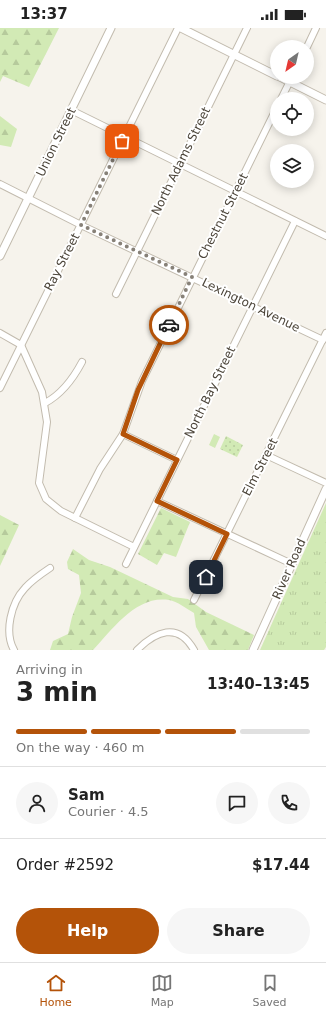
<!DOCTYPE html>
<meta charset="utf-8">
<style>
body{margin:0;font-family:"DejaVu Sans",sans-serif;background:#f6f6f6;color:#222;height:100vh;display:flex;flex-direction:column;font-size:15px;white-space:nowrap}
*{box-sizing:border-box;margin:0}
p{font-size:13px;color:#767676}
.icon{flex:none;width:22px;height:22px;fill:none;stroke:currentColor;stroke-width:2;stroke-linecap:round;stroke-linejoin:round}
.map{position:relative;height:622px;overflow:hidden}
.details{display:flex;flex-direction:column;background:#fff;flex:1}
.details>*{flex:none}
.needle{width:26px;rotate:214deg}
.buttons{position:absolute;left:270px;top:12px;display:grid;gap:8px}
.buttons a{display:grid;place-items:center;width:44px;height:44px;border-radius:50%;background:#fff;box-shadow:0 2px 10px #0003;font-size:20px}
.pin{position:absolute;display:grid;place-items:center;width:34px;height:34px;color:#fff;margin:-17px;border-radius:8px;box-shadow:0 2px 6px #0006}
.courier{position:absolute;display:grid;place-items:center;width:40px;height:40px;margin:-20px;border:3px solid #b45309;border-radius:50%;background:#fff;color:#222;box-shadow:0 1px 5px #0007}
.head em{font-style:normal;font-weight:700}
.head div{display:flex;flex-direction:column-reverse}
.head{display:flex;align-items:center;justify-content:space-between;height:68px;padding:0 16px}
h1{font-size:26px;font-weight:700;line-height:30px}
.bar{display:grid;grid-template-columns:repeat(4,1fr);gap:6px 4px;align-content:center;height:48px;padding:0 16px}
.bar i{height:5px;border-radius:3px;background:#e0e0e0}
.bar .active{background:#b45309}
.bar p{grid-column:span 4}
.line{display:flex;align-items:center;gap:10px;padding:0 16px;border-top:1px solid #e0e0e0}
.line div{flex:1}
.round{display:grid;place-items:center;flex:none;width:42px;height:42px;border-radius:21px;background:#f6f6f6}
.button{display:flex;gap:8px;margin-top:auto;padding:8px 16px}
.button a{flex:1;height:46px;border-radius:24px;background:#b45309;color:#fff;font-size:16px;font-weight:700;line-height:46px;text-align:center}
.button a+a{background:#f6f6f6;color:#222}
.status{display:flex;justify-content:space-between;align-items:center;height:28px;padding:0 20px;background:#fff;direction:ltr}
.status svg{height:11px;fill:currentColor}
.menu{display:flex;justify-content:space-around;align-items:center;height:56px;border-top:1px solid #e0e0e0;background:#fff;font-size:11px;color:#767676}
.menu a{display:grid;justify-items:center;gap:2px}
.menu .active{color:#b45309}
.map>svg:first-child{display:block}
</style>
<div class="status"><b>13:37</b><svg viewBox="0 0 49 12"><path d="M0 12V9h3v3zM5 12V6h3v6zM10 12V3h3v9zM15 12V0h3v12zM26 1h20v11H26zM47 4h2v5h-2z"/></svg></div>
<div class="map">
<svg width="326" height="622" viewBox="0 0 326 622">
<defs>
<pattern id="grass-tufts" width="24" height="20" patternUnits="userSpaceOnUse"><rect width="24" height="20" fill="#d2eab5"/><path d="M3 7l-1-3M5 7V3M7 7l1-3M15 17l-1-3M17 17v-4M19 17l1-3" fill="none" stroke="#b6ca9c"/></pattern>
<pattern id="forest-firs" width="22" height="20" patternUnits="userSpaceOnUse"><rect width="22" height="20" fill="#d2eab5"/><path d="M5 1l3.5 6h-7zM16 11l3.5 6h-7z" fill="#b6ca9c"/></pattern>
<pattern id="park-dots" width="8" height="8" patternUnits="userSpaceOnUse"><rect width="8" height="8" fill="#d2eab5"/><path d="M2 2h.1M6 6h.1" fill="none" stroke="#b6ca9c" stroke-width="1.8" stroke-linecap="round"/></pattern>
</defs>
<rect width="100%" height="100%" fill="#f6f3ec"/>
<path fill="url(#grass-tufts)" d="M 326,475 L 326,619 L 324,622 L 260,622 Z"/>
<g fill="url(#forest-firs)">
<path d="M 0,0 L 59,0 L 29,59 L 3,48 L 0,54 Z"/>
<path d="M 0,88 L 17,101 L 11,119 L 0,117 Z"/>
<path d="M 161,480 L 190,494 L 176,529 L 164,525 L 157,537 L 138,526 Z"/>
<path d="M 0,487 L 19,497 L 0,538 Z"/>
<path d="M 73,521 L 89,532 L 110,539 L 173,569 L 188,571 L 206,584 L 254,607 L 248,622 L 209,622 L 196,599 L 194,585 C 187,581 177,573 169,572 C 136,567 113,601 93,622 L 50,622 L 53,613 L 68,606 L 72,589 L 81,565 L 79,547 L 68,541 L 67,534 Z"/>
</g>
<path fill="url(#park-dots)" d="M 226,408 L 243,417 L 237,429 L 220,421 Z"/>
<path fill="#d2eab5" d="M 214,406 L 220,409 L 215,420 L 209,417 Z"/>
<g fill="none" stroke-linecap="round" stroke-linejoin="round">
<g stroke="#c2bbae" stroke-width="8">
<g id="minor">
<path d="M 307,19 L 316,0"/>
<path d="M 281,71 L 292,49"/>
<path d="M 71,82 L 326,208"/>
<path d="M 0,156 L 85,199 L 323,312"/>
<path d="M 116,266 L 247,0"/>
<path d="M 0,305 L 21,317 L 42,364 L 47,394 L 39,455 L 46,471 L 61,483 L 134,519"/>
<path d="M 0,360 L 178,0"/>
<path d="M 45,375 C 62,366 73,351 82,334"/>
<path d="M 123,406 L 177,432"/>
<path d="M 266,427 L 326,455"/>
<path d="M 157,473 L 292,536"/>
<path d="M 75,490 L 100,441 L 123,406 L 142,353 L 277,79"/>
<path d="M 126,536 L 295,193"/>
<path d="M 194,572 L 326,305"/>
<path d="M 14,622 C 4,604 11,575 25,560 C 32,552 41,546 50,540"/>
<path d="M 137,622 C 155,604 178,593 194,622"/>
</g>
</g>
<g stroke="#c2bbae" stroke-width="9">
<g id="tertiary">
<path d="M 181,0 L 277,48"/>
<path d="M 280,49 L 326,72"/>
<path d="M 0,228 L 111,0"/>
<path d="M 253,622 L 326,461"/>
</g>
</g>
<use href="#minor" stroke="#fff" stroke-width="6"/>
<use href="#tertiary" stroke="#fff" stroke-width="7"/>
</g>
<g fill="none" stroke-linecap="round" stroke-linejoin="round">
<path stroke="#878178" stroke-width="4" stroke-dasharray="0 7.2" d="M 122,113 L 81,197 L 192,249 L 169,297"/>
<path stroke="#b45309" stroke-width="5" d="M 169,297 L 138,362 L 123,406 L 177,432 L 157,473 L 227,506 L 206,549"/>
</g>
<g text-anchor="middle" stroke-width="4" stroke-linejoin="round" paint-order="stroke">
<g font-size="12" fill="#4b4439" stroke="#fff">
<text transform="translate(56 114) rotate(-64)" y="4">Union Street</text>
<text transform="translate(181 133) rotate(-64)" y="4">North Adams Street</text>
<text transform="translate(223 188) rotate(-63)" y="4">Chestnut Street</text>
<text transform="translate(62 234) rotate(-63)" y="4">Ray Street</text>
<text transform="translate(251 277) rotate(26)" y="4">Lexington Avenue</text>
<text transform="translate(210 364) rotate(-64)" y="4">North Bay Street</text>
<text transform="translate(260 439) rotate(-63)" y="4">Elm Street</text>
<text transform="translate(289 541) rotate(-66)" y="4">River Road</text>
</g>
</g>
</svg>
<div class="buttons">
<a><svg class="needle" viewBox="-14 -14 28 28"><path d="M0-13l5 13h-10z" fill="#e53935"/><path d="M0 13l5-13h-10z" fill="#767676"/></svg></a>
<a><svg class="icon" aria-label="locate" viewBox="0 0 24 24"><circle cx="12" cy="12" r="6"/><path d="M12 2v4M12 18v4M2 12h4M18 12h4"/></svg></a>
<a><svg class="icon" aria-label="layers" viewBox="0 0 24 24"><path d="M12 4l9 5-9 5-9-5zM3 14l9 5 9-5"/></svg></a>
</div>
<div class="pin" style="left:122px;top:113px;background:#ea580c"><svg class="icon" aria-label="bag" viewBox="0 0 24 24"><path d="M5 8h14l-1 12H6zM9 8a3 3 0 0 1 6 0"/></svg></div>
<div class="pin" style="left:206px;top:549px;background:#1f2937"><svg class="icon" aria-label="home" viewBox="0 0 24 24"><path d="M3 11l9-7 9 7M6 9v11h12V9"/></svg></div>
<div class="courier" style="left:169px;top:297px"><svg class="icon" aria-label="car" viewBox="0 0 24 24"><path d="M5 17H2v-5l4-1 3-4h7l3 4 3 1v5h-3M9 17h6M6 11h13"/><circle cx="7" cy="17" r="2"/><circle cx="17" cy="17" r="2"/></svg></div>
</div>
<section class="details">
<div class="head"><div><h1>3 min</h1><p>Arriving in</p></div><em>13:40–13:45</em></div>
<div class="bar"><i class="active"></i><i class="active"></i><i class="active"></i><i></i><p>On the way · 460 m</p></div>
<div class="line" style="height:72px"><a class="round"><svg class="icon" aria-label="person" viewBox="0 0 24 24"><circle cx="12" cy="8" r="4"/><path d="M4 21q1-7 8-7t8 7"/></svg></a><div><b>Sam</b><p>Courier · 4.5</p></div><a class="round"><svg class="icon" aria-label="chat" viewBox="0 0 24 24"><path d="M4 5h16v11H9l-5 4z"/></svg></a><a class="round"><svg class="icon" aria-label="phone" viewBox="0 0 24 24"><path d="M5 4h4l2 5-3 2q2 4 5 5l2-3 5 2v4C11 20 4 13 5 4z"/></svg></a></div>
<div class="line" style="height:52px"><div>Order #2592</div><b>$17.44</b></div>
<div class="button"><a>Help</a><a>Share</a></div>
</section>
<nav class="menu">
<a class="active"><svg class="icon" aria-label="home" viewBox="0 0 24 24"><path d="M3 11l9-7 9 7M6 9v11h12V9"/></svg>Home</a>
<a><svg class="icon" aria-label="map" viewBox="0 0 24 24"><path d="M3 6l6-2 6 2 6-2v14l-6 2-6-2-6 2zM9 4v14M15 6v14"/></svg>Map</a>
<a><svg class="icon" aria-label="saved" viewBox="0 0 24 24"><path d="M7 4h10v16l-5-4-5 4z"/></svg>Saved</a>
</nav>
